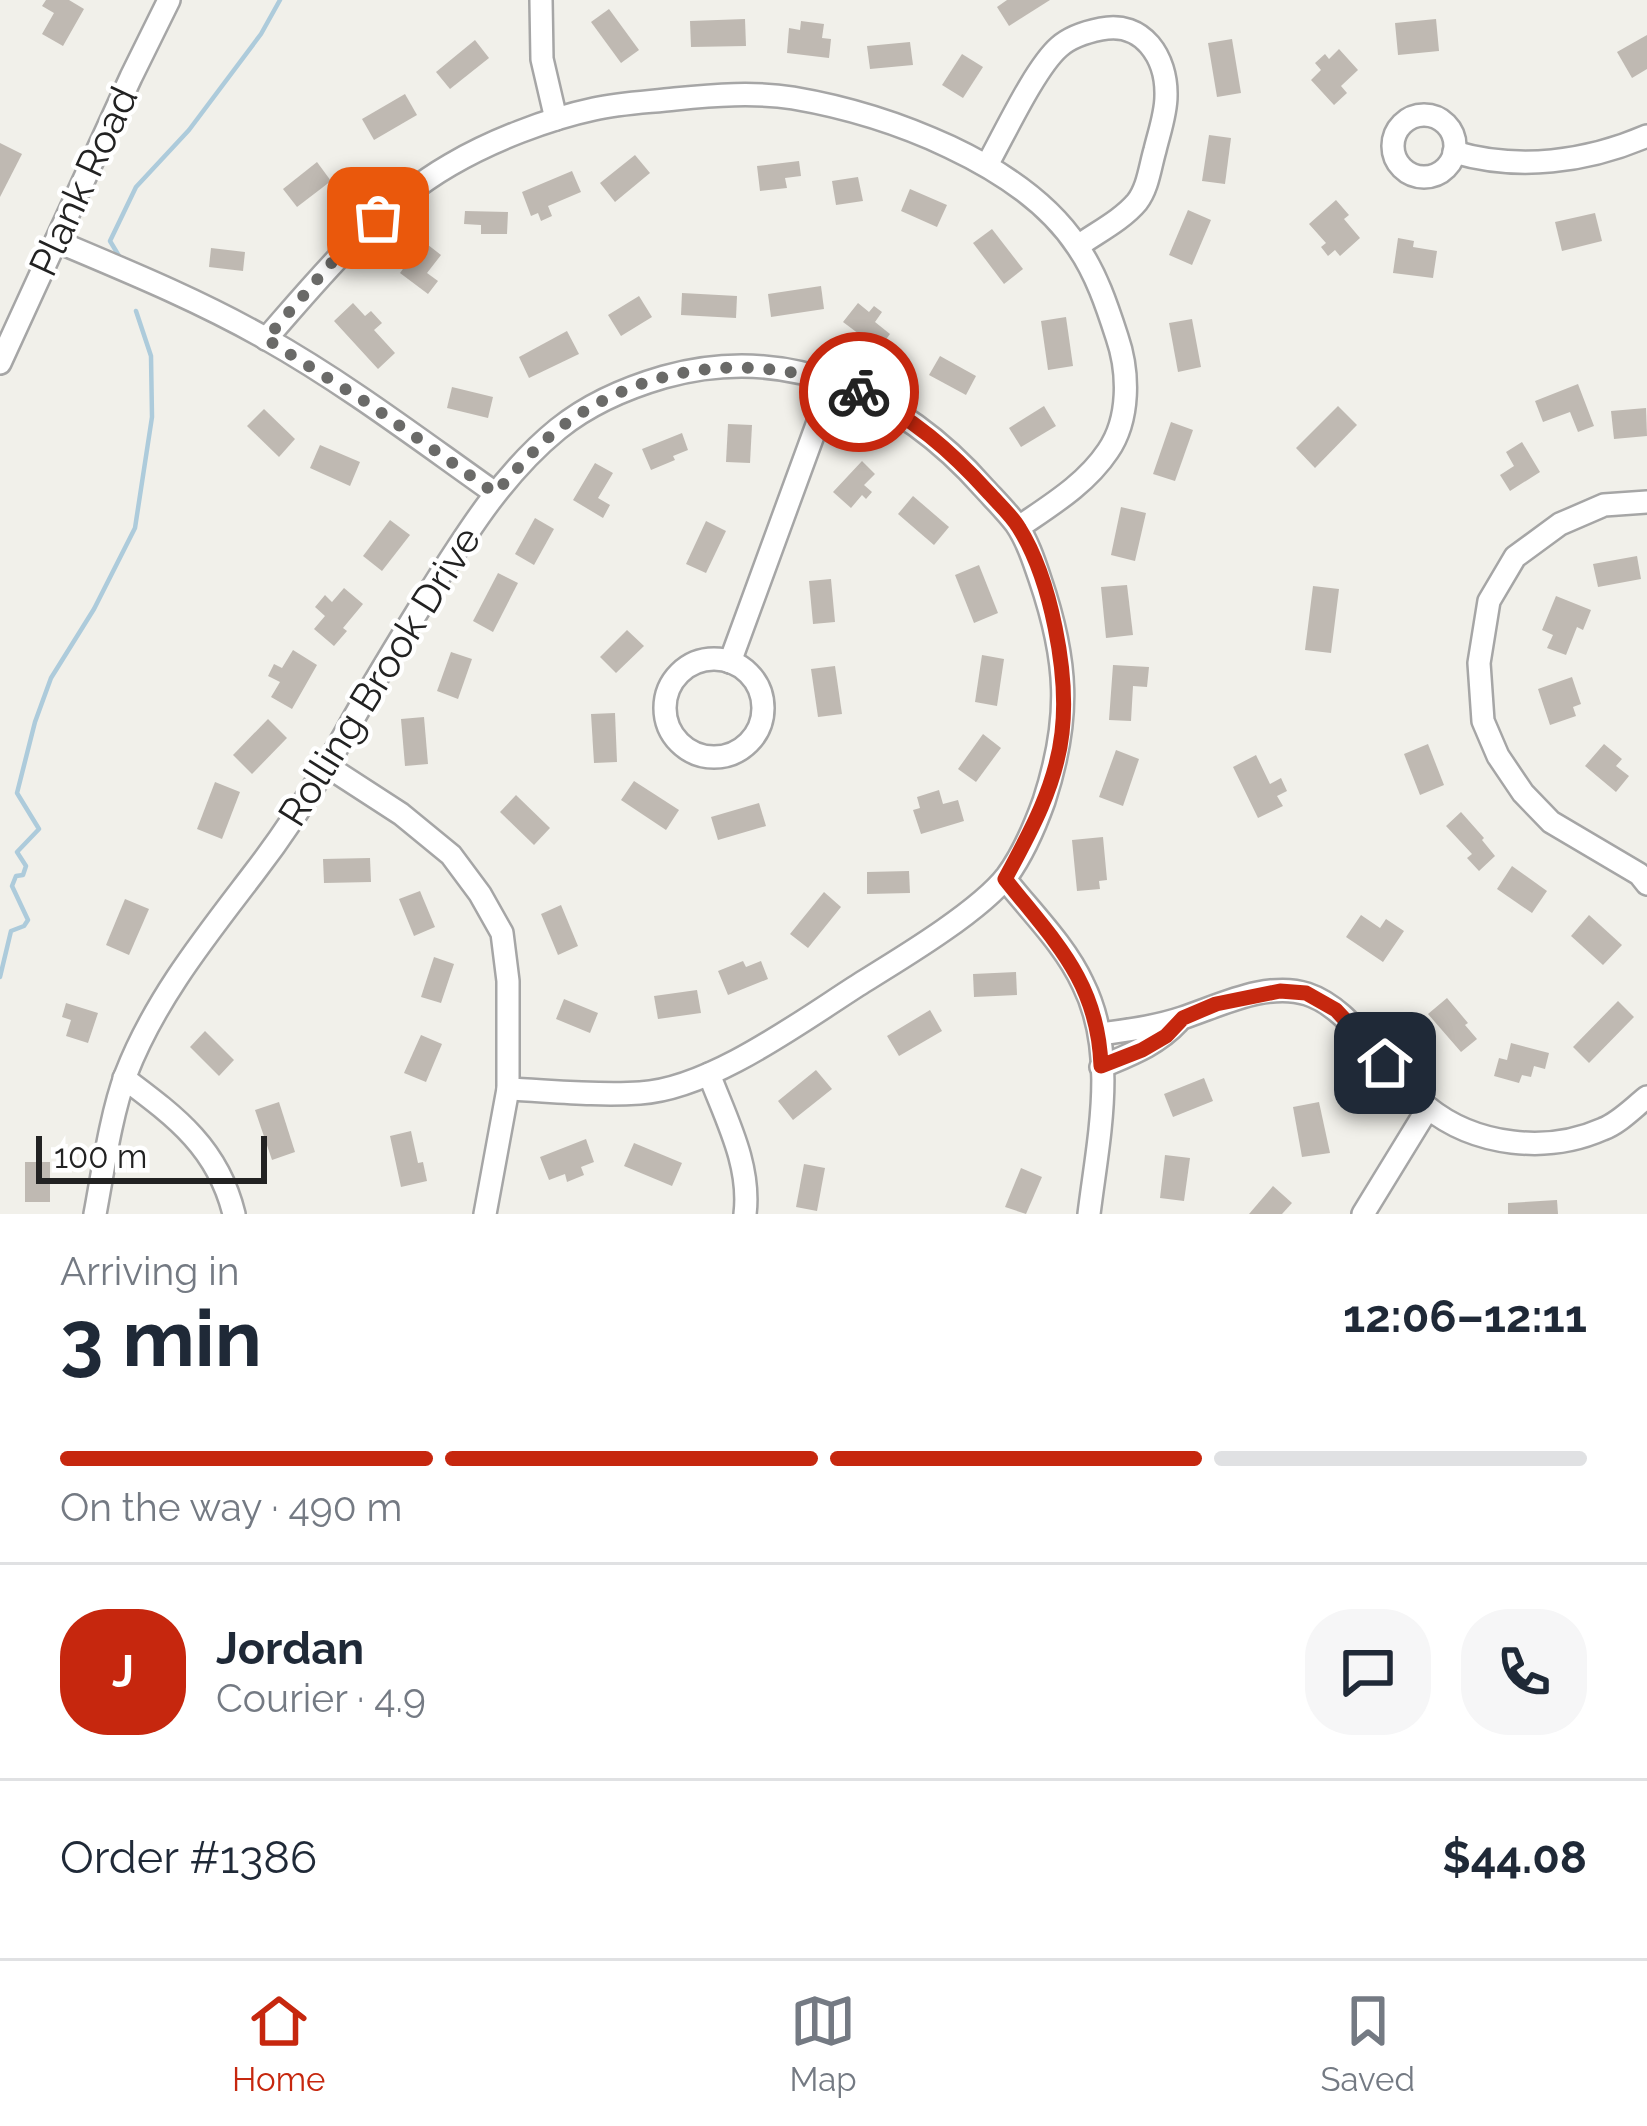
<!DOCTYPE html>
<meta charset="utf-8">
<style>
body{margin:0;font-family:Raleway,sans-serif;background:#f6f6f7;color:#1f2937;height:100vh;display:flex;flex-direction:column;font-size:45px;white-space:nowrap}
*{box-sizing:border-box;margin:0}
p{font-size:39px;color:#747a83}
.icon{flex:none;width:66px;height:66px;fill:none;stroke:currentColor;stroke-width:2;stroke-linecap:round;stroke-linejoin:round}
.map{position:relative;height:1214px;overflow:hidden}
.panel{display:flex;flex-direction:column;background:#fff;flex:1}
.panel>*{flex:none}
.scale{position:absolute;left:36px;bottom:30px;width:231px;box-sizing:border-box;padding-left:12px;border:6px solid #222;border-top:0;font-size:33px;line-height:42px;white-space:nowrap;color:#222;-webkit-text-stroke:9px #fff;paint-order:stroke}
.pin{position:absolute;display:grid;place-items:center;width:102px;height:102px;color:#fff;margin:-51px;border-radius:24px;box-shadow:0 6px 18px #0006}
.courier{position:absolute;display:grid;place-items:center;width:120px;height:120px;margin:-60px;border:9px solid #c6270e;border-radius:50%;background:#fff;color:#222;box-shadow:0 3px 15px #0007}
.summary em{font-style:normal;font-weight:700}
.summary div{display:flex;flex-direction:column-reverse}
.summary{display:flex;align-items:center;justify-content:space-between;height:204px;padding:0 60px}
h1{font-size:78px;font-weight:700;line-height:90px}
.bar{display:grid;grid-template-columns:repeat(4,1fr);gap:18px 12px;align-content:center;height:144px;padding:0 60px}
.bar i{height:15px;border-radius:9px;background:#e0e1e3}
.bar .current{background:#c6270e}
.bar p{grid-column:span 4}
.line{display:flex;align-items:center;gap:30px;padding:0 60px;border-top:3px solid #e0e1e3}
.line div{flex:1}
.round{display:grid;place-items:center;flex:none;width:126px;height:126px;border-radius:48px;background:#f6f6f7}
.dock{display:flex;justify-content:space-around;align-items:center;height:168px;border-top:3px solid #e0e1e3;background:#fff;font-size:33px;color:#747a83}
.dock a{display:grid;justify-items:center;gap:6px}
.dock .current{color:#c6270e}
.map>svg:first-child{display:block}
</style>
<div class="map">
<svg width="1647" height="1214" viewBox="0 0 1647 1214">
<rect width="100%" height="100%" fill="#f1f0ea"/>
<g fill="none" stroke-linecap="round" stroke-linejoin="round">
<g stroke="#adcbdb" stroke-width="4.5">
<path d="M 119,256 L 110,241 L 136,187 L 189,130 L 261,34 L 280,0"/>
<path d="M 0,977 L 11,931 L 24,926 L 28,920 L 12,886 L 16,876 L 23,875 L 26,866 L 17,852 L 39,829 L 17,793 L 35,722 L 51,678 L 94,609 L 135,528 L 152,417 L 151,356 L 136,311"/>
</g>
</g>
<g fill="#bfb9b2">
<path d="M 46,0 L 69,0 L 84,9 L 63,46 L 42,34 L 54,13 L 42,6 Z"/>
<path d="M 1007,0 L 1050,0 L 1009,26 L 997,7 Z"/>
<path d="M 609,9 L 639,50 L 621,63 L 591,22 Z"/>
<path d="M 745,19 L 746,46 L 691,47 L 690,21 Z"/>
<path d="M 1436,19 L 1439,51 L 1398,55 L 1395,23 Z"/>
<path d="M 801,21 L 824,24 L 822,38 L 831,39 L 829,58 L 787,53 L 789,28 L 800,30 Z"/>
<path d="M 1647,35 L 1647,69 L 1632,78 L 1617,52 Z"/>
<path d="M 1232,39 L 1241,93 L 1217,97 L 1208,43 Z"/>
<path d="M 475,40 L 489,58 L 450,89 L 436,72 Z"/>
<path d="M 910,42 L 913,65 L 870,69 L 867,46 Z"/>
<path d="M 1339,49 L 1358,70 L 1341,86 L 1347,93 L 1334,105 L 1311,80 L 1321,70 L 1315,63 L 1325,54 L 1329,59 Z"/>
<path d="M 962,54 L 983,67 L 963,98 L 942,85 Z"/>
<path d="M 405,94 L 417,115 L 374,140 L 362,119 Z"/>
<path d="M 1209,135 L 1231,138 L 1225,184 L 1202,181 Z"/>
<path d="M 0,143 L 22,154 L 0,197 Z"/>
<path d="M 635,155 L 650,173 L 615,202 L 600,183 Z"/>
<path d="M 799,161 L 801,176 L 785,178 L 787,188 L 760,191 L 757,166 Z"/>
<path d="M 317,162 L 331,181 L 297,207 L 283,189 Z"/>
<path d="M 572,171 L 581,192 L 548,206 L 552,216 L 541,221 L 538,213 L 531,216 L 522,192 Z"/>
<path d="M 858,177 L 863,201 L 836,205 L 832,181 Z"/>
<path d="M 910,189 L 947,205 L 937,227 L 901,211 Z"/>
<path d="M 1336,200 L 1349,215 L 1344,219 L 1360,238 L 1340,256 L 1335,250 L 1328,256 L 1321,247 L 1326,243 L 1309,224 Z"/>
<path d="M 1188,210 L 1211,220 L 1192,265 L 1169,255 Z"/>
<path d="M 465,211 L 508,212 L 507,234 L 481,234 L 481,225 L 464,224 Z"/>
<path d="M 1595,213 L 1602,241 L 1562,251 L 1555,222 Z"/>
<path d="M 992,229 L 1023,269 L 1004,284 L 973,243 Z"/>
<path d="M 1398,238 L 1414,241 L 1413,247 L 1437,251 L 1433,278 L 1393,273 Z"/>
<path d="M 423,241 L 441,255 L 427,273 L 438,281 L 428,294 L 400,273 Z"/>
<path d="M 211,248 L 245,252 L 243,271 L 209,267 Z"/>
<path d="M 821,286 L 824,309 L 771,317 L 768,294 Z"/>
<path d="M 682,293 L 737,296 L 736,318 L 681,315 Z"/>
<path d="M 639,296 L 652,317 L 621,336 L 608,315 Z"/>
<path d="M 353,303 L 365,316 L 371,311 L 382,323 L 374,330 L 395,353 L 378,369 L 334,321 Z"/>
<path d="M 858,303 L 869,312 L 874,306 L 882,312 L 875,322 L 890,334 L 879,349 L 843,322 Z"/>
<path d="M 1066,317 L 1073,366 L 1048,370 L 1041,321 Z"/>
<path d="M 1192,319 L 1201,367 L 1178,372 L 1169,323 Z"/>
<path d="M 567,331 L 579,354 L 529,378 L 519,357 Z"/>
<path d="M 940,356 L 976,376 L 966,395 L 929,375 Z"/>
<path d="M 1578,384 L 1594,426 L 1578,432 L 1570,412 L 1543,422 L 1535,401 Z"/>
<path d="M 452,387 L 493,397 L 488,418 L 447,408 Z"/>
<path d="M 1044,406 L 1056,426 L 1021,447 L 1009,428 Z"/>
<path d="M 1338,406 L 1357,425 L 1315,468 L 1296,448 Z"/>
<path d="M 1646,408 L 1647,436 L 1614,439 L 1611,411 Z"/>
<path d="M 264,409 L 295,439 L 279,457 L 247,426 Z"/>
<path d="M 1171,422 L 1193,430 L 1175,481 L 1153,474 Z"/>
<path d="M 728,424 L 752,425 L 750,463 L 726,462 Z"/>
<path d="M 682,433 L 688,450 L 673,456 L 675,460 L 651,470 L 642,449 Z"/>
<path d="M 1522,442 L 1540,472 L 1510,491 L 1500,475 L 1514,466 L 1506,452 Z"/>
<path d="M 320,445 L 360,462 L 350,486 L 310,468 Z"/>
<path d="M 862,461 L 875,474 L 864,485 L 872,492 L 866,499 L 862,495 L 851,508 L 833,492 Z"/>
<path d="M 595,463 L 613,473 L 598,498 L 610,505 L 603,518 L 573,500 Z"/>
<path d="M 913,496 L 949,527 L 934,545 L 898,514 Z"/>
<path d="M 1121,507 L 1146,513 L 1135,561 L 1111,555 Z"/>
<path d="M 535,518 L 554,529 L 534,565 L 515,554 Z"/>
<path d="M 390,520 L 410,535 L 382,571 L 363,556 Z"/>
<path d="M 706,521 L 726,531 L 706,573 L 686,564 Z"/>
<path d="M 1637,556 L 1641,579 L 1598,587 L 1593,564 Z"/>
<path d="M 979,565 L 998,613 L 974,623 L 955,575 Z"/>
<path d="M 498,573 L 518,583 L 493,632 L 473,621 Z"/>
<path d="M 831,579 L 835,622 L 813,624 L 809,581 Z"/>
<path d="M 1127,585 L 1133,635 L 1106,638 L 1101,587 Z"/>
<path d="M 1313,586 L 1339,589 L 1331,653 L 1305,650 Z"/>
<path d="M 344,588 L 363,604 L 343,628 L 347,631 L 334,646 L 314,629 L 325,616 L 315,607 L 325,595 L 332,602 Z"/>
<path d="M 1556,596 L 1591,610 L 1583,630 L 1577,627 L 1566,655 L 1547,648 L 1553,635 L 1542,630 Z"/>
<path d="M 627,630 L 644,646 L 616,673 L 600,657 Z"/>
<path d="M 293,650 L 317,665 L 292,709 L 271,697 L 280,682 L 268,676 L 274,664 L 282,668 Z"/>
<path d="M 451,652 L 472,659 L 458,699 L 437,691 Z"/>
<path d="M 982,655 L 1004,659 L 997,706 L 975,702 Z"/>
<path d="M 1113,665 L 1149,667 L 1147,687 L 1133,686 L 1131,721 L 1109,720 Z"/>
<path d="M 835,666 L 842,714 L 818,717 L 811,669 Z"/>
<path d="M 1572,677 L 1581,704 L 1573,707 L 1576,716 L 1550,725 L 1538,689 Z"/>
<path d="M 615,713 L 617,762 L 594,763 L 591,714 Z"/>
<path d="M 424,717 L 428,764 L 405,766 L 401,719 Z"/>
<path d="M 268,719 L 287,738 L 252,774 L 233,755 Z"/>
<path d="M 983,734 L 1001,748 L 976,782 L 958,769 Z"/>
<path d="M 1428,744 L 1444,785 L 1420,795 L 1404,754 Z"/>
<path d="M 1604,744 L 1622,759 L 1616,766 L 1629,776 L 1616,792 L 1585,766 Z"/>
<path d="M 1116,750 L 1139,759 L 1123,806 L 1099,797 Z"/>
<path d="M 1256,755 L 1270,784 L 1281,778 L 1287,791 L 1277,796 L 1283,806 L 1258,818 L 1233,767 Z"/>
<path d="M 634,781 L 679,810 L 666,830 L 621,800 Z"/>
<path d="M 215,782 L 240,792 L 222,839 L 197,829 Z"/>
<path d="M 939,790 L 943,804 L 958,800 L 964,821 L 921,834 L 913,810 L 920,808 L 917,797 Z"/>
<path d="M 516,795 L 550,828 L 534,845 L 500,812 Z"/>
<path d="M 759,803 L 766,826 L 718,840 L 711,817 Z"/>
<path d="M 1461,812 L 1484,838 L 1482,840 L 1495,856 L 1479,871 L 1467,858 L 1472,854 L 1446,826 Z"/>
<path d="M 1103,837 L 1107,880 L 1099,881 L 1100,889 L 1077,891 L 1072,840 Z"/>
<path d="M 370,858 L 371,882 L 324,883 L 323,859 Z"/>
<path d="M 1512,866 L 1547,891 L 1532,913 L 1497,889 Z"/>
<path d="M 909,871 L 910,893 L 867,894 L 867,872 Z"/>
<path d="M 420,891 L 435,927 L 414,936 L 399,899 Z"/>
<path d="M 824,892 L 841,907 L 808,948 L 790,934 Z"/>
<path d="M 125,899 L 149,909 L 129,955 L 106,945 Z"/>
<path d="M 561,905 L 578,946 L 558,955 L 541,914 Z"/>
<path d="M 1361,915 L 1380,928 L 1386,919 L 1404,931 L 1383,962 L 1346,937 Z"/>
<path d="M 1589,915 L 1622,945 L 1603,965 L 1571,936 Z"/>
<path d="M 434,957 L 454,964 L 441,1003 L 421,997 Z"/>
<path d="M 743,961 L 746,967 L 761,961 L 768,979 L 728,995 L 718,971 Z"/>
<path d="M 1016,972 L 1017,995 L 974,997 L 973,974 Z"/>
<path d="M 697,990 L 701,1013 L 658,1019 L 654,996 Z"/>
<path d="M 1447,998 L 1468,1023 L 1465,1025 L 1477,1039 L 1461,1052 L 1428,1014 Z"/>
<path d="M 564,999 L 598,1013 L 590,1033 L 556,1019 Z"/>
<path d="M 1618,1001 L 1634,1017 L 1589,1063 L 1573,1047 Z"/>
<path d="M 66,1003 L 98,1013 L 88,1043 L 66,1036 L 71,1020 L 62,1017 Z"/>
<path d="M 930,1010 L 942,1031 L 899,1056 L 887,1036 Z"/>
<path d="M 205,1031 L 234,1060 L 219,1076 L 190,1047 Z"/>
<path d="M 421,1035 L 442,1044 L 426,1082 L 404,1073 Z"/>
<path d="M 1511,1043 L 1549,1053 L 1545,1069 L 1534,1066 L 1531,1077 L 1522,1075 L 1519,1083 L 1494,1076 L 1499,1058 L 1507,1060 Z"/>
<path d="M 816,1070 L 832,1089 L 793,1120 L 778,1101 Z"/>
<path d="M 1204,1078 L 1213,1101 L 1173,1117 L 1164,1094 Z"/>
<path d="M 279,1102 L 295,1152 L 272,1160 L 255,1110 Z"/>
<path d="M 1319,1102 L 1330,1153 L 1302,1157 L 1293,1107 Z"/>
<path d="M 411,1131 L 418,1163 L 423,1162 L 427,1181 L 401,1187 L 390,1136 Z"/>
<path d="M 586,1139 L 594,1162 L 581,1167 L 584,1175 L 567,1182 L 565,1174 L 549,1180 L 540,1157 Z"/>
<path d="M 634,1143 L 682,1163 L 672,1186 L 624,1166 Z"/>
<path d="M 1165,1155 L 1190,1158 L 1184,1201 L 1160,1198 Z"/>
<rect x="25" y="1162" width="25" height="40"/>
<path d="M 804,1164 L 825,1168 L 817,1211 L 796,1207 Z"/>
<path d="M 1021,1168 L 1042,1177 L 1026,1214 L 1005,1207 Z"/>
<path d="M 1273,1186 L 1292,1203 L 1282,1214 L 1249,1214 Z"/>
<path d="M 1557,1200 L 1558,1214 L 1508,1214 L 1508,1203 Z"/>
</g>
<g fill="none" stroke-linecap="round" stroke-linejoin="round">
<g stroke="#a6a6a6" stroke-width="26">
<g id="minor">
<path d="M 541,0 L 542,59 L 556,119"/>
<circle cx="1424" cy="146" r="31"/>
<path d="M 1454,152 C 1518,171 1587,162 1647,136"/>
<path d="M 987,165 C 1004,135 1035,68 1059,47 C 1070,37 1086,32 1101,29 C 1143,20 1167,58 1166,96 C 1166,114 1159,133 1155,150 C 1150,167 1148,188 1137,202 C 1122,220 1096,233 1078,246"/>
<path d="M 56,241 C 127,271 198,300 265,338 C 345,383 420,440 495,493"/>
<path d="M 266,339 C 322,275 376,208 450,165 C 491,141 547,119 594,109 C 620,103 649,102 675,99 C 714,95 755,92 793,98 C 887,114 1022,163 1077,246 C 1096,273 1107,306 1117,337 C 1129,372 1130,419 1108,451 C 1086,484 1051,505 1019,527"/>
<path d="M 0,363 L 131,77 L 169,0"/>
<path d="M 1647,502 L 1604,505 L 1560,524 L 1515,557 L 1489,601 L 1479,663 L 1483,721 L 1498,756 L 1523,793 L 1551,822 L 1639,874 L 1647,884"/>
<circle cx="714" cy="708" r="49"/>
<path d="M 730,662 L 833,381"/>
<path d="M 327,766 L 401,814 L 451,855 L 480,894 L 502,933 L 508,981 L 508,1089 L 485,1214"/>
<path d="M 1005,879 C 1031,912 1065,945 1083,984 C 1118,1054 1098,1140 1089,1214"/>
<path d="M 1100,1034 C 1128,1030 1155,1027 1182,1018 C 1219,1006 1267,981 1307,994 C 1340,1005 1361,1036 1383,1060 C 1397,1076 1411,1094 1427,1107 C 1475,1146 1547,1154 1603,1129 C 1619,1123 1633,1108 1647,1097"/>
<path d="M 1101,1067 C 1129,1055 1157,1045 1178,1022"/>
<path d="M 709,1074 C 726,1119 751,1165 745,1214"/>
<path d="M 124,1078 C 176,1117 218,1148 234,1214"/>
<path d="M 95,1214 C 103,1171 111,1114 126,1074 C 155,999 206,936 254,873 C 288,829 319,780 346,732 C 373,683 402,636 432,588 C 468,531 504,473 558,429 C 589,404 626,388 664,377 C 789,342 902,395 984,488 C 995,500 1007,512 1016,524 C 1027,540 1034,561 1040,579 C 1068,661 1071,718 1044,801 C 1035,826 1023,854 1007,876 C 980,911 902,958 863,982 C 803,1020 711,1089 640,1093 C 596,1096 551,1091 508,1089"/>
<path d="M 1363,1214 L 1428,1108"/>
</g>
</g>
<use href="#minor" stroke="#fff" stroke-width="21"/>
</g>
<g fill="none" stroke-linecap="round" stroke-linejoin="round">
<path stroke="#6a6a68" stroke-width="12" stroke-dasharray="0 21.6" d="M 378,218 L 340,253 L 266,339 L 369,404 L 495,493 C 516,471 537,445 561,427 C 650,361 757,351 859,392"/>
<path stroke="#c6270e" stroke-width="15" d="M 859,392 C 911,416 951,451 989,493 C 999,504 1012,516 1019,528 C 1051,579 1069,674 1062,733 C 1056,786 1030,833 1005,879 C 1055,942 1098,982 1101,1066 L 1142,1050 L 1166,1036 L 1183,1018 L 1216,1004 L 1280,991 L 1306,993 L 1336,1010 L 1385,1063"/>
</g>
<g text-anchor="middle" stroke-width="9" stroke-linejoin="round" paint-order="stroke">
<g font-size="39" fill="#222" stroke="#fff">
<text transform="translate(83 181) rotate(-65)" y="14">Plank Road</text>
<text transform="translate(379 676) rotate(-58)" y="14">Rolling Brook Drive</text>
</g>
</g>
</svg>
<div class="scale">100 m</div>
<div class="pin" style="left:378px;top:218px;background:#ea580c"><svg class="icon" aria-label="bag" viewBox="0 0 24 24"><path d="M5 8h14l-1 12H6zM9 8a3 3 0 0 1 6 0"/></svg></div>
<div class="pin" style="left:1385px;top:1063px;background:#1f2937"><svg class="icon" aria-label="home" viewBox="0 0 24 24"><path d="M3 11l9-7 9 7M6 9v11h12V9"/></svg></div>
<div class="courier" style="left:859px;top:392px"><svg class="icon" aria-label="bike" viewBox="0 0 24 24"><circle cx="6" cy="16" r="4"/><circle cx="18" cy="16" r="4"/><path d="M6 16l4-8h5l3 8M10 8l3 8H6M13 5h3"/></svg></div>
</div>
<section class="panel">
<div class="summary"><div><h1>3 min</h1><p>Arriving in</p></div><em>12:06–12:11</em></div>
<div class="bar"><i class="current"></i><i class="current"></i><i class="current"></i><i></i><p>On the way · 490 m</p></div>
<div class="line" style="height:216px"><b class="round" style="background:#c6270e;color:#fff">J</b><div><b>Jordan</b><p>Courier · 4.9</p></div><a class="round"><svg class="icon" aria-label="chat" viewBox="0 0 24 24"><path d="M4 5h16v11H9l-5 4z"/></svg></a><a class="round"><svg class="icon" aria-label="phone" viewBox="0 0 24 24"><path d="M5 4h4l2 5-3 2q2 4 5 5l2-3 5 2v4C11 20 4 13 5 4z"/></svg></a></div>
<div class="line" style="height:156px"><div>Order #1386</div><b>$44.08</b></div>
</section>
<nav class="dock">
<a class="current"><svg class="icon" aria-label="home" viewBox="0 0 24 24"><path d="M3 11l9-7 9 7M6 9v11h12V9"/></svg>Home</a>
<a><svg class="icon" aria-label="map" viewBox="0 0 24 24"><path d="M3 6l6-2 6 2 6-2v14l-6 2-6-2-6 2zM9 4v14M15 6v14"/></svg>Map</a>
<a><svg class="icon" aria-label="saved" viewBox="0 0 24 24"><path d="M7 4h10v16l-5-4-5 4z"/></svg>Saved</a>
</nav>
